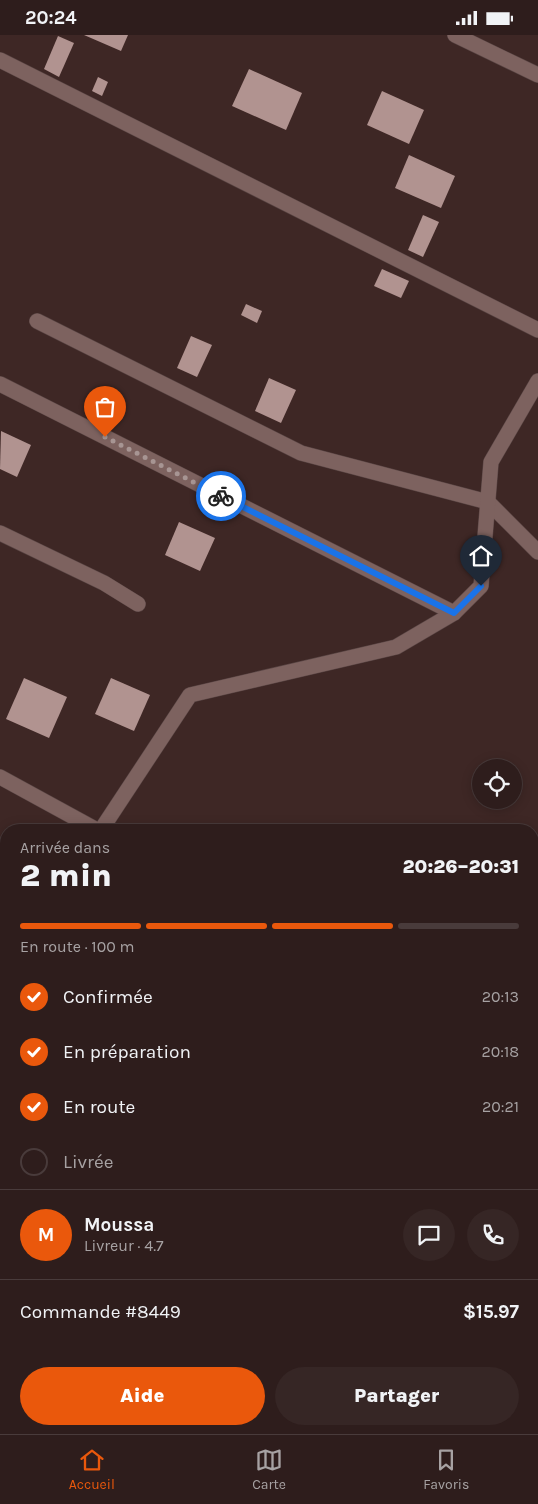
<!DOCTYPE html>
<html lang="fr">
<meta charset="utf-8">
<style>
body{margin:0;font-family:Karla,sans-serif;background:#362625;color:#f1f3f6;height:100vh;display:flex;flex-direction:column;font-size:19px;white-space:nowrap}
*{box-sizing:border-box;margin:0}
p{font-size:16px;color:#a7a2a3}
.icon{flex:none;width:28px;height:28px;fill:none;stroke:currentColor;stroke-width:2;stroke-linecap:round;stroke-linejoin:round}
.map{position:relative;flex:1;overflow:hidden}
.panel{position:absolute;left:0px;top:789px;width:539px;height:611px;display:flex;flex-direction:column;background:#2e1d1c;border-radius:20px 20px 0 0;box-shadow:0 2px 12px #0003,0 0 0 1px #493b3b}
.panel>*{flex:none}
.tools{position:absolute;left:472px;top:724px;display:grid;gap:10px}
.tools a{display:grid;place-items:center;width:50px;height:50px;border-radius:50%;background:#2e1d1c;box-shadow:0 2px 12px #0003,0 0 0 1px #493b3b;font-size:25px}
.pin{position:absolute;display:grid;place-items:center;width:42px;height:42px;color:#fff;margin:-51px -21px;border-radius:50% 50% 50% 0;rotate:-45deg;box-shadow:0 0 5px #0007}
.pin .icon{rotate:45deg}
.courier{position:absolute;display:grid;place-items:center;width:50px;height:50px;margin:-25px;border:4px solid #1a73e8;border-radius:50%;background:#fff;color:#222;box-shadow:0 1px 6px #0007}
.head em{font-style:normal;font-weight:800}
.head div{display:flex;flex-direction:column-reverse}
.head{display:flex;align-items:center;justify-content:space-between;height:85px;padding:0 20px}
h1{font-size:32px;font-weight:800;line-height:38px}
.bar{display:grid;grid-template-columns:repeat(4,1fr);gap:8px 5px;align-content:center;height:60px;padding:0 20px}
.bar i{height:6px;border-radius:4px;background:#493b3b}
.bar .current{background:#ea580c}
.bar p{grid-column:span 4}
.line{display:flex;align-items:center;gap:12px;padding:0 20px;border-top:1px solid #493b3b}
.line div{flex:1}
.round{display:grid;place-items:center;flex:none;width:52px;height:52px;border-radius:26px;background:#362625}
ol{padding:0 20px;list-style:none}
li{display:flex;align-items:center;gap:15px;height:55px}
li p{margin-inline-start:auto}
li .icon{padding:5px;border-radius:50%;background:#ea580c;color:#fff;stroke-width:4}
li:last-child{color:#a7a2a3}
li i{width:28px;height:28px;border:2px solid #493b3b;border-radius:50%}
.button{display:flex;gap:10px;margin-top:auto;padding:10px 20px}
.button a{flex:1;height:58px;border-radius:30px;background:#ea580c;color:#fff;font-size:20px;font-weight:800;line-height:58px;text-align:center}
.button a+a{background:#362625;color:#f1f3f6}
.status{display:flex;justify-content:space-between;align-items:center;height:35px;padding:0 25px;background:#2e1d1c;direction:ltr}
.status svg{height:14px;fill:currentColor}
.tabs{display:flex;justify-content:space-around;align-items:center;height:70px;border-top:1px solid #493b3b;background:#2e1d1c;font-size:14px;color:#a7a2a3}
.tabs a{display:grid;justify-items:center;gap:2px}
.tabs .current{color:#ea580c}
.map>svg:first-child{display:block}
</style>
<div class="status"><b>20:24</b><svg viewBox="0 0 49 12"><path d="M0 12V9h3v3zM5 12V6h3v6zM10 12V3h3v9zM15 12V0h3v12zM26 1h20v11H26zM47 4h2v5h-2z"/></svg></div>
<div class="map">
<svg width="538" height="1399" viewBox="0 0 538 1399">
<rect width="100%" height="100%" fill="#3e2725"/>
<g fill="#b19390">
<path d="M 84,0 L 128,0 L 121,16 Z"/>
<path d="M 58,1 L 74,8 L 59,42 L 44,34 Z"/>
<path d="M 249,34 L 302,58 L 286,95 L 232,71 Z"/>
<path d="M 98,42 L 108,47 L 102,61 L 92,56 Z"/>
<path d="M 382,56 L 424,75 L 409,109 L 367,90 Z"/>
<path d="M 409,120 L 455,141 L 441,173 L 395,153 Z"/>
<path d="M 423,180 L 439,187 L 423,222 L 408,215 Z"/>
<path d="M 382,234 L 409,246 L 401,263 L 374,251 Z"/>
<path d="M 246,269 L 262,276 L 257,288 L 241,280 Z"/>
<path d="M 191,301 L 212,310 L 197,342 L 177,333 Z"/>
<path d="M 269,343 L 296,355 L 281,388 L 255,376 Z"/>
<path d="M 1,396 L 31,410 L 17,442 L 0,434 Z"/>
<path d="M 179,487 L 215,503 L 200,536 L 165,520 Z"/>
<path d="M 24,643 L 67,662 L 49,703 L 6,684 Z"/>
<path d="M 111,643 L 150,660 L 134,696 L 95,679 Z"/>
<path d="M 532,1036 L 538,1038 L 532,1053 Z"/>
<path d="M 0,1124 L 6,1127 L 6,1174 L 0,1171 Z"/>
<path d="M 6,1183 L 6,1206 L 0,1203 L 0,1196 Z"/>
<path d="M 459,1394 L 488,1394 L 486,1399 L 470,1399 Z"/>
</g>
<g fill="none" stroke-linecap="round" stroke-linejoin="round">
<g stroke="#594544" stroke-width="16">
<g id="minor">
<path d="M 455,0 L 538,40"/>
<path d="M 0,25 L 538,295"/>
<path d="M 37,286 L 301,418 L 488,467 L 538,517"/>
<path d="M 0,349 L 454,578"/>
<path d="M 0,498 L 104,548 L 138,569"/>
<path d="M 0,742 L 97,795"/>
<path d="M 101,795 L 190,660 L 396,612 L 454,578 L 481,551 L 491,427 L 538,346"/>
<path d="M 0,992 L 6,996"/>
<path d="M 532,1012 L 538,1015"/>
<path d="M 0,1255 L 6,1257"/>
<path d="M 532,1262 L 538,1264"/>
<path d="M 302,1394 L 312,1399"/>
<path d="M 74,1399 L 76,1394"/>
</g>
</g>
<use href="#minor" stroke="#7d625f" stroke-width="15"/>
</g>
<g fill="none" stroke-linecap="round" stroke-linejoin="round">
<path stroke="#a79593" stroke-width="5" stroke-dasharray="0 9" d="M 105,402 L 221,461"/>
<path stroke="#1a73e8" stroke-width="6" d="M 221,461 L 454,578 L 481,551"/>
</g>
</svg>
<div class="tools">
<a><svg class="icon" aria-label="locate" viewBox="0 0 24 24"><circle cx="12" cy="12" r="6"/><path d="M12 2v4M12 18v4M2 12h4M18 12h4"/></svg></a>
</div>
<div class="pin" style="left:105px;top:402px;background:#ea580c"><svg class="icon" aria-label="bag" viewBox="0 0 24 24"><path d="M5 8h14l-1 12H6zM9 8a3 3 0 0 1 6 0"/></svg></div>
<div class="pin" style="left:481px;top:551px;background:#1f2937"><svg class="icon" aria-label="home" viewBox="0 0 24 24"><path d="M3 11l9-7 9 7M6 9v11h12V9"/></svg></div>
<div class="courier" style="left:221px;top:461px"><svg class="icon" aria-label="bike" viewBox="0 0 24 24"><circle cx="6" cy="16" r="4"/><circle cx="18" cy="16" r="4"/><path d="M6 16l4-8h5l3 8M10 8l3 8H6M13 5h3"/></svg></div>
<section class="panel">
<div class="head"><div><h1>2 min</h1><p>Arrivée dans</p></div><em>20:26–20:31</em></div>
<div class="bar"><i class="current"></i><i class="current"></i><i class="current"></i><i></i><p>En route · 100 m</p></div>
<ol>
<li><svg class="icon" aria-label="check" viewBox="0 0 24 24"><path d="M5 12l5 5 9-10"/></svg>Confirmée<p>20:13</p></li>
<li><svg class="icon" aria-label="check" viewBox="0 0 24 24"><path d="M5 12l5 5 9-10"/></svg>En préparation<p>20:18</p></li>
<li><svg class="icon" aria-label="check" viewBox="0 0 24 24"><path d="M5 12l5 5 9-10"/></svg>En route<p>20:21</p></li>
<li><i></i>Livrée</li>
</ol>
<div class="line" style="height:90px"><b class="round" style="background:#ea580c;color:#fff">M</b><div><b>Moussa</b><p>Livreur · 4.7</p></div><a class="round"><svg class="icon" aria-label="chat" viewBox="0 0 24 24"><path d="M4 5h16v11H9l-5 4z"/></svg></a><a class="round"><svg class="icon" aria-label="phone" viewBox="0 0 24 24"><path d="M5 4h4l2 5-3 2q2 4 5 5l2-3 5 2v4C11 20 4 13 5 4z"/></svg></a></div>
<div class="line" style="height:65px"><div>Commande #8449</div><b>$15.97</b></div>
<div class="button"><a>Aide</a><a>Partager</a></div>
</section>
</div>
<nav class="tabs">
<a class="current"><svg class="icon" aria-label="home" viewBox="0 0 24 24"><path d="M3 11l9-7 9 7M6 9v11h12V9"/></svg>Accueil</a>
<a><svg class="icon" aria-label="map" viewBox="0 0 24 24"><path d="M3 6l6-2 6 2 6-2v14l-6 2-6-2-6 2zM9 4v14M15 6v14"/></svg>Carte</a>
<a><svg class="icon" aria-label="saved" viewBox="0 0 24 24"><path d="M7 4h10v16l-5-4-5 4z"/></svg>Favoris</a>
</nav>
